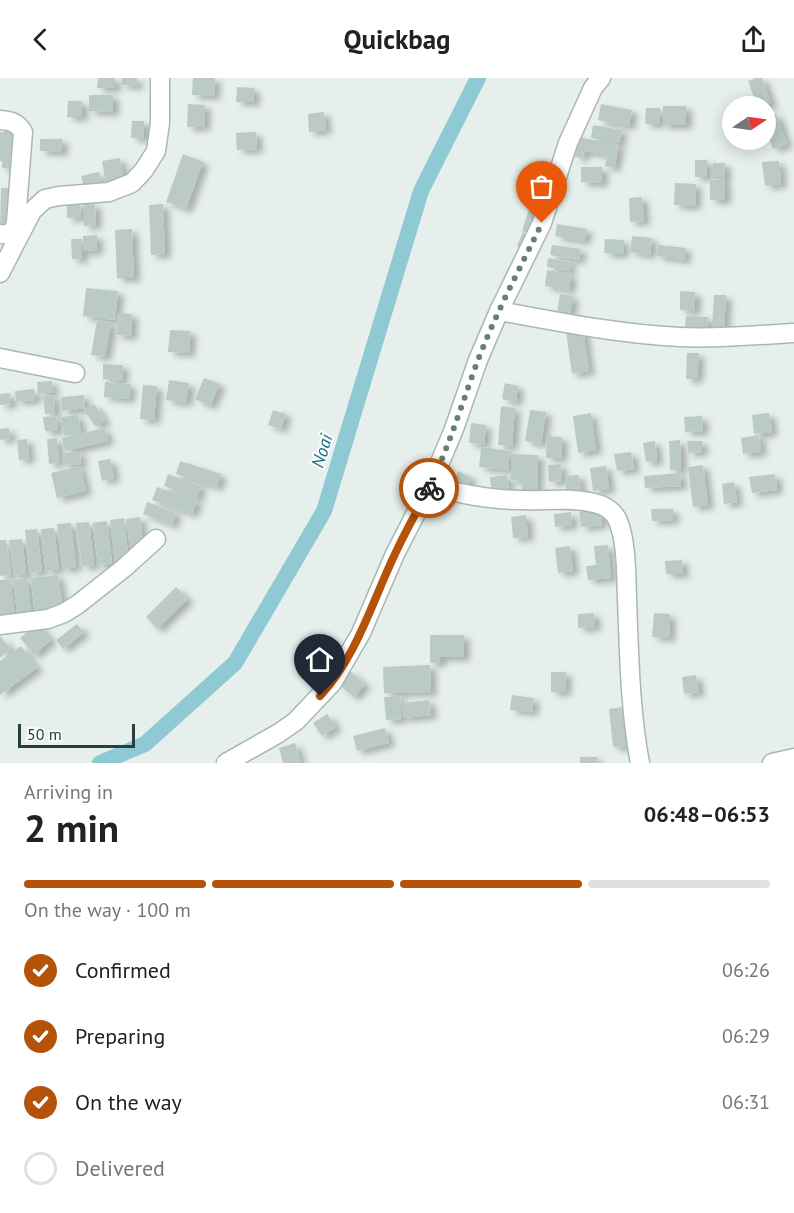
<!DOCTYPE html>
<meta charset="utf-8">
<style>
body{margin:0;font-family:"PT Sans",sans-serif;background:#f6f6f6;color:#222;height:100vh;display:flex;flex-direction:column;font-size:22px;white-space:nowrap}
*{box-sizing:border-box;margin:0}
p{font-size:20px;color:#767676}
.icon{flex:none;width:33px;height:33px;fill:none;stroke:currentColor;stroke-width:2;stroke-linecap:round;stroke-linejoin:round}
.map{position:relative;height:685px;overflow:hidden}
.drawer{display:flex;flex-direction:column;background:#fff;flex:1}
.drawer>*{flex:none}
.needle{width:39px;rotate:77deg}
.buttons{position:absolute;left:722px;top:18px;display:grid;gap:12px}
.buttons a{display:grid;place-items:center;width:54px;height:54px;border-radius:50%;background:#fff;box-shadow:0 3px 15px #0003;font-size:30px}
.scale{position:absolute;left:18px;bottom:15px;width:117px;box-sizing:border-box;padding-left:6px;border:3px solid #24423a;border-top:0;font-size:16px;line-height:21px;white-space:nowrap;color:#24423a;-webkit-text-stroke:4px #f7fbf9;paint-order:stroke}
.pin{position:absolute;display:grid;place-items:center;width:51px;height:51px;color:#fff;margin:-62px -26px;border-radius:50% 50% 50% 0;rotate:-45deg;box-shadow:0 0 6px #0007}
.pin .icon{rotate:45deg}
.courier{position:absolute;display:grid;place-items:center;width:60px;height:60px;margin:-30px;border:4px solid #b45309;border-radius:50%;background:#fff;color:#222;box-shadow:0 2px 8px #0007}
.summary em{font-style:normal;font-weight:600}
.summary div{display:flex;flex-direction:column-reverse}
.summary{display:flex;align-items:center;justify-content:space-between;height:102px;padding:0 24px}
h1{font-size:39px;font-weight:600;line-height:45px}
.bar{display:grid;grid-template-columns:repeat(4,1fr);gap:9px 6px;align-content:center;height:72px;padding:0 24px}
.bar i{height:8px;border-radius:4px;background:#e0e0e0}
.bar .selected{background:#b45309}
.bar p{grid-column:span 4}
ol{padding:0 24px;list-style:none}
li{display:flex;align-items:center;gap:18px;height:66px}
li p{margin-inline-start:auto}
li .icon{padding:6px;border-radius:50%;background:#b45309;color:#fff;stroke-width:4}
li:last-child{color:#767676}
li i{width:33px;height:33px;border:3px solid #e0e0e0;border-radius:50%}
header{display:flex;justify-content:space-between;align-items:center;height:78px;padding:0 24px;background:#fff;font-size:27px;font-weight:600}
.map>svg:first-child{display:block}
</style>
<header><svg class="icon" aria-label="back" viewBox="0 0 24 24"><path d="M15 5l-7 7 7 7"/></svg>Quickbag<svg class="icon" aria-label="share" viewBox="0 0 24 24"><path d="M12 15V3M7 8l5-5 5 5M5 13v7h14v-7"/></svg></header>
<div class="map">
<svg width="794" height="685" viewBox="0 0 794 685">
<defs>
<filter id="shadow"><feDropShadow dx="6" dy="4" stdDeviation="3" flood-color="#0004"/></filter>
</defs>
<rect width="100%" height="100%" fill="#e6efeb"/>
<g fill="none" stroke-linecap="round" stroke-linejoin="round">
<path stroke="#8ec9d4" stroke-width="16" d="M 100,685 L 145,666 L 235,585 L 324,433 L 421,113 L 478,0"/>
</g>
<g fill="#bbcac4" filter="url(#shadow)">
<path d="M 98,0 L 115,0 L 115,10 L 97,10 Z"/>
<path d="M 122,0 L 137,0 L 137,8 L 121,7 Z"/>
<path d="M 193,0 L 215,0 L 214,18 L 192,17 Z"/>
<path d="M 756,0 L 762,0 L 771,25 L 757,28 L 748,3 Z"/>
<path d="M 237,9 L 254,10 L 254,24 L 236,24 Z"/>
<path d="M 89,17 L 113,17 L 113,34 L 89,33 Z"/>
<path d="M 68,23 L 82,23 L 82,39 L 67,39 Z"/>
<path d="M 188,26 L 205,27 L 204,49 L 187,49 Z"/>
<path d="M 601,26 L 632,32 L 629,48 L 598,42 Z"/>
<rect x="663" y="28" width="23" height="19"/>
<path d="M 646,30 L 660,30 L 659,46 L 645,46 Z"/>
<path d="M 324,34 L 326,52 L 309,54 L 308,36 Z"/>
<path d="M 776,36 L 787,66 L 773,71 L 765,49 L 765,40 Z"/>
<path d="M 132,43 L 144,43 L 144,60 L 131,60 Z"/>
<path d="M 593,47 L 622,52 L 619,65 L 591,60 Z"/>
<path d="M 4,49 L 17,50 L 15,90 L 2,90 L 2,83 L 0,83 L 0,54 L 4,54 Z"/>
<path d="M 256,54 L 257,71 L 237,72 L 236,55 Z"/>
<path d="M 578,59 L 619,67 L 614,90 L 605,88 L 607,77 L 584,73 L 582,80 L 575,79 Z"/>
<path d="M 40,61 L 62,61 L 62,74 L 40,73 Z"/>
<path d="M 183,76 L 203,84 L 186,131 L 166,124 Z"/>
<path d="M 120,80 L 124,103 L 106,106 L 102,83 Z"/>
<rect x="695" y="82" width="12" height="17"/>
<path d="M 779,83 L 781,106 L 765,108 L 762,84 Z"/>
<rect x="713" y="85" width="12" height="16"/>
<path d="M 581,89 L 602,89 L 602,105 L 581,104 Z"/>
<path d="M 99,94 L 103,109 L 85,113 L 81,98 Z"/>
<rect x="710" y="102" width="15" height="20"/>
<path d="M 675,105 L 696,106 L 695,128 L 674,127 Z"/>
<path d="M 1,110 L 14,110 L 13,151 L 0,150 Z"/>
<path d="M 534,116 L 547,121 L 535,157 L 522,153 Z"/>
<path d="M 642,119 L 644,143 L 630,144 L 629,120 Z"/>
<path d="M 67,125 L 80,125 L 81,139 L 67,140 Z"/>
<path d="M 84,126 L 95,126 L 96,147 L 84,148 Z"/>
<path d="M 163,126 L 165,176 L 151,177 L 149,127 Z"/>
<path d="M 557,146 L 587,151 L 584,163 L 555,158 Z"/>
<path d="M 132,151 L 134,200 L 117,200 L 115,152 Z"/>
<path d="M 523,154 L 534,160 L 528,173 L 517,168 Z"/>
<path d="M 97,157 L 97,173 L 83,173 L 83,158 Z"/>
<path d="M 632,158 L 652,160 L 650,177 L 630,174 Z"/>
<path d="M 71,161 L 82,161 L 82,181 L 72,181 Z"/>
<path d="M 605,161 L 624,162 L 623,176 L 604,175 Z"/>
<path d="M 552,167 L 581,171 L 579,182 L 550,177 Z"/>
<path d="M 658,167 L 686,170 L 684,182 L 656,178 Z"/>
<path d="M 548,180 L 571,184 L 569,193 L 547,189 Z"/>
<path d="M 547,192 L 571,196 L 569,212 L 545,208 Z"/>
<path d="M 86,210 L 118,213 L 115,242 L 83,238 Z"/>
<path d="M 680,213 L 695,214 L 695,233 L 680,232 Z"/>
<path d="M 560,216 L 573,218 L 570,237 L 557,235 Z"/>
<path d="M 714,217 L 726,217 L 724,250 L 712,249 Z"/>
<path d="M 118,235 L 132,236 L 131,258 L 116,257 Z"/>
<path d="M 686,238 L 708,239 L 707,252 L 685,251 Z"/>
<path d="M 97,242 L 111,245 L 105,279 L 91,277 Z"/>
<path d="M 583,251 L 589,293 L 572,296 L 566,253 Z"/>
<path d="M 170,252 L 190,253 L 189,275 L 168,274 Z"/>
<path d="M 687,275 L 699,275 L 697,301 L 686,301 Z"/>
<path d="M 103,286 L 123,287 L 122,303 L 103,301 Z"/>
<path d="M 204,300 L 220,306 L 210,328 L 195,321 Z"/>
<path d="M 169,302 L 189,305 L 186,325 L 166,322 Z"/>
<path d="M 52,303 L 53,314 L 38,316 L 37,304 Z"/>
<path d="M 105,304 L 130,306 L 129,321 L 104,319 Z"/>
<path d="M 505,305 L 518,308 L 516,324 L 502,321 Z"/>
<path d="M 143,307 L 157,308 L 154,342 L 140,341 Z"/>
<path d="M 34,311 L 35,322 L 16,323 L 15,313 Z"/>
<path d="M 10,315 L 11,326 L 0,327 L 0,316 Z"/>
<path d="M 54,317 L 55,335 L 45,336 L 43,318 Z"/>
<path d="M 84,317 L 85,330 L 62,333 L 61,319 Z"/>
<path d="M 94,326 L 105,342 L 96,349 L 84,332 Z"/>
<path d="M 501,328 L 515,330 L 512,368 L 498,367 Z"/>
<path d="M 273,332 L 286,336 L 281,351 L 268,347 Z"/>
<path d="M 530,332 L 546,334 L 541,366 L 525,363 Z"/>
<path d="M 591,335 L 596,372 L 578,375 L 573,338 Z"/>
<path d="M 769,335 L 772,354 L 754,356 L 752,337 Z"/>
<path d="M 78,337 L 81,355 L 64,358 L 61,339 Z"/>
<path d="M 57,338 L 58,353 L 45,353 L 43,339 Z"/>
<path d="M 702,338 L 703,353 L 685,354 L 684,339 Z"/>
<path d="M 471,345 L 486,347 L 484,367 L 469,365 Z"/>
<path d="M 9,350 L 10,361 L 0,362 L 0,351 Z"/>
<path d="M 105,350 L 108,363 L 65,373 L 62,360 Z"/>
<path d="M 759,357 L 761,374 L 743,376 L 741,360 Z"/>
<path d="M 547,358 L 562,359 L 561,380 L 546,380 Z"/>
<path d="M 57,360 L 59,385 L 49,386 L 47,361 Z"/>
<path d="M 27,361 L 29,381 L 19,382 L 17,362 Z"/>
<path d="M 680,362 L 681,392 L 670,392 L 669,363 Z"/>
<path d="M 655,363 L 657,383 L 646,384 L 643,365 Z"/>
<path d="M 687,363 L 702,363 L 702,374 L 688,375 Z"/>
<path d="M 481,369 L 510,373 L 508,392 L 479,389 Z"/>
<path d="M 80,374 L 81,386 L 63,387 L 63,375 Z"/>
<path d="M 631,374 L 634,391 L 617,393 L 614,376 Z"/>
<path d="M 511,376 L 538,377 L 537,415 L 522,414 L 522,403 L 511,402 Z"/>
<path d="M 110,381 L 114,400 L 102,403 L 98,383 Z"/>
<path d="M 180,383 L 221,396 L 217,409 L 176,396 Z"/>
<path d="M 561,386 L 562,403 L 549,404 L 548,387 Z"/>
<path d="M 703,387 L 708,427 L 693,429 L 688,389 Z"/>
<path d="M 80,388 L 86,413 L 57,420 L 51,395 Z"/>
<path d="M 606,388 L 609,411 L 593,413 L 590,390 Z"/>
<path d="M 458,393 L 471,399 L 465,414 L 451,409 Z"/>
<path d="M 680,395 L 681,408 L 645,410 L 644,398 Z"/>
<path d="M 168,396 L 201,408 L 197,420 L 164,408 Z"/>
<path d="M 775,396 L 777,412 L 752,415 L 749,399 Z"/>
<path d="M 507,397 L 509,415 L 492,416 L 490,399 Z"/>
<path d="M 579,397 L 581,416 L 567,417 L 565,398 Z"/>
<path d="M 734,404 L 737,424 L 724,426 L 722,406 Z"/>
<path d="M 157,409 L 197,423 L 192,436 L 152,422 Z"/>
<path d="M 147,424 L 176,435 L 172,447 L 143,436 Z"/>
<path d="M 651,431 L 673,431 L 673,442 L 652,443 Z"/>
<path d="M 601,433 L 602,447 L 581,449 L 579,434 Z"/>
<path d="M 571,434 L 572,447 L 555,449 L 554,436 Z"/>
<path d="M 526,437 L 528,459 L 513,460 L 511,439 Z"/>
<path d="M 140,439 L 143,466 L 130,470 L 126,441 Z"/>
<path d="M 124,440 L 129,483 L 115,485 L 110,442 Z"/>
<path d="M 107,443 L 112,485 L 98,487 L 93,445 Z"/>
<path d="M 89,444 L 94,487 L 82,488 L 76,445 Z"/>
<path d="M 71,445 L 76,489 L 63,491 L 57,446 Z"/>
<path d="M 54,450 L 59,491 L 46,493 L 41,451 Z"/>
<path d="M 37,451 L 42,493 L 30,495 L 25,452 Z"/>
<path d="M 22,461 L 26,496 L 14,498 L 9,462 Z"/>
<path d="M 0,462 L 6,462 L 11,497 L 0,498 Z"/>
<path d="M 608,467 L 611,500 L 588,502 L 586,488 L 596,487 L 594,468 Z"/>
<path d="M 570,468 L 573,493 L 558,495 L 555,470 Z"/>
<path d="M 682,482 L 683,496 L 666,496 L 665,483 Z"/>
<path d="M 58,497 L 63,533 L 35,537 L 31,500 Z"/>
<path d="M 27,500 L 31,533 L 17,535 L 13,502 Z"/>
<path d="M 10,501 L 15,537 L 0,538 L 0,502 Z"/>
<path d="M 176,509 L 188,521 L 157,551 L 146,539 Z"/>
<path d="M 594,535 L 595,549 L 578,550 L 578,536 Z"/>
<path d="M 654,535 L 670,536 L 669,560 L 652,559 Z"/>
<path d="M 37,545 L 51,562 L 34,577 L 20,560 Z"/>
<path d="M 77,546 L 84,554 L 63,571 L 56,562 Z"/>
<path d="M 430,557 L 464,557 L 464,579 L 440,579 L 440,585 L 430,585 Z"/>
<path d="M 0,558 L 11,571 L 0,580 Z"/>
<path d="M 21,568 L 37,590 L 0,617 L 0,583 Z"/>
<path d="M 430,587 L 431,614 L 384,615 L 383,589 Z"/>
<path d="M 349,592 L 365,606 L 354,619 L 338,606 Z"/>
<path d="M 551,594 L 566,594 L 565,614 L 551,614 Z"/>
<path d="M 696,597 L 699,614 L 684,616 L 682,599 Z"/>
<path d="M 512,617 L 534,620 L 532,634 L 510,632 Z"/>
<path d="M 400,618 L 402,641 L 386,642 L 384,619 Z"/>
<path d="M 429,622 L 431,637 L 404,640 L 402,625 Z"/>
<path d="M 623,629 L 627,668 L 613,669 L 609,631 Z"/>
<path d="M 327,636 L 336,649 L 322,658 L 313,645 Z"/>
<path d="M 385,650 L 389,665 L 357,673 L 353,658 Z"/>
<path d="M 295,665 L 301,685 L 283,685 L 279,670 Z"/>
<rect x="580" y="679" width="17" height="6"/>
</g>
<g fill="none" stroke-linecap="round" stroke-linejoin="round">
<g stroke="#a8b8b2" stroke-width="21">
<g id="minor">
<path d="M 0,42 C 11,43 17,44 23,54 L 16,144 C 14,154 10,157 0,156"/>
<path d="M 0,195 L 32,133 L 45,121 L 59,118 L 109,114 L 132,105 L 144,92 L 156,73 L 160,45 L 160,0"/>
<path d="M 499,233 C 559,244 619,256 680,259 C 718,261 756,257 794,255"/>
<path d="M 0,280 L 75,295"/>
<path d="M 430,408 C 460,416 490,422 521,422 C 545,423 570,419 594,425 C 604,427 614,433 618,443 C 627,465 626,497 627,521 C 629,574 630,633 640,685"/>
<path d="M 0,547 L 48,541 L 64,535 L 77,527 L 124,490 L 156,461"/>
<path d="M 226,685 L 279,655 L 296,643 L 332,605 L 361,555 L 395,476 L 430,408 L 454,351 L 478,282 L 499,233 L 542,145 L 568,65 L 593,10 L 601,0"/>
<path d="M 772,685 L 794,680"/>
</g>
</g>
<use href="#minor" stroke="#fff" stroke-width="18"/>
</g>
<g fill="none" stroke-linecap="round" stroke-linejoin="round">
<path stroke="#687f78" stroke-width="6" stroke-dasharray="0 10.8" d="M 429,410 C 449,369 462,325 478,282 C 496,235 520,190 542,145"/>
<path stroke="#b45309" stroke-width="8" d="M 320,618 C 357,578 372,524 395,476 C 405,454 418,432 429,410"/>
</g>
<g text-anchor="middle" stroke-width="4.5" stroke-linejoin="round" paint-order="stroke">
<g font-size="18" font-style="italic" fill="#1c6f80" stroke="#f7fbf9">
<text transform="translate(322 373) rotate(-73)" y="6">Noai</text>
</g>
</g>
</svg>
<div class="buttons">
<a><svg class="needle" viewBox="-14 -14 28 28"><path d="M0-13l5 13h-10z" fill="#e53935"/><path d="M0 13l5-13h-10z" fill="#767676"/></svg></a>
</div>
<div class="scale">50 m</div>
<div class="pin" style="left:542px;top:145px;background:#ea580c"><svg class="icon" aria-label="bag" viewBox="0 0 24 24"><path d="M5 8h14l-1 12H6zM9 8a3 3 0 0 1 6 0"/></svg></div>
<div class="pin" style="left:320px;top:618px;background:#1f2937"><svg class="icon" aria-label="home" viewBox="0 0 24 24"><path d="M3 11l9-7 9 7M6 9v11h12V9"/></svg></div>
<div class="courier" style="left:429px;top:410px"><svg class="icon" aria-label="bike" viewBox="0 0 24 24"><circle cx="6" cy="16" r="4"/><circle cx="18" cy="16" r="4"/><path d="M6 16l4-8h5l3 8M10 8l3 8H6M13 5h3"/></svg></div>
</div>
<section class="drawer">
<div class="summary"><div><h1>2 min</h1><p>Arriving in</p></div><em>06:48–06:53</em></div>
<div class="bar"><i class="selected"></i><i class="selected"></i><i class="selected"></i><i></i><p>On the way · 100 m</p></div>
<ol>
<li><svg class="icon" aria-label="check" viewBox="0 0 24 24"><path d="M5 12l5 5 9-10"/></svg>Confirmed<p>06:26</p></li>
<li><svg class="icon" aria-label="check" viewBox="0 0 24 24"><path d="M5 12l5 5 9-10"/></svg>Preparing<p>06:29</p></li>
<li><svg class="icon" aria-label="check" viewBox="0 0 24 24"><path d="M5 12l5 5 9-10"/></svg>On the way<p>06:31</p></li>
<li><i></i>Delivered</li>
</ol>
</section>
